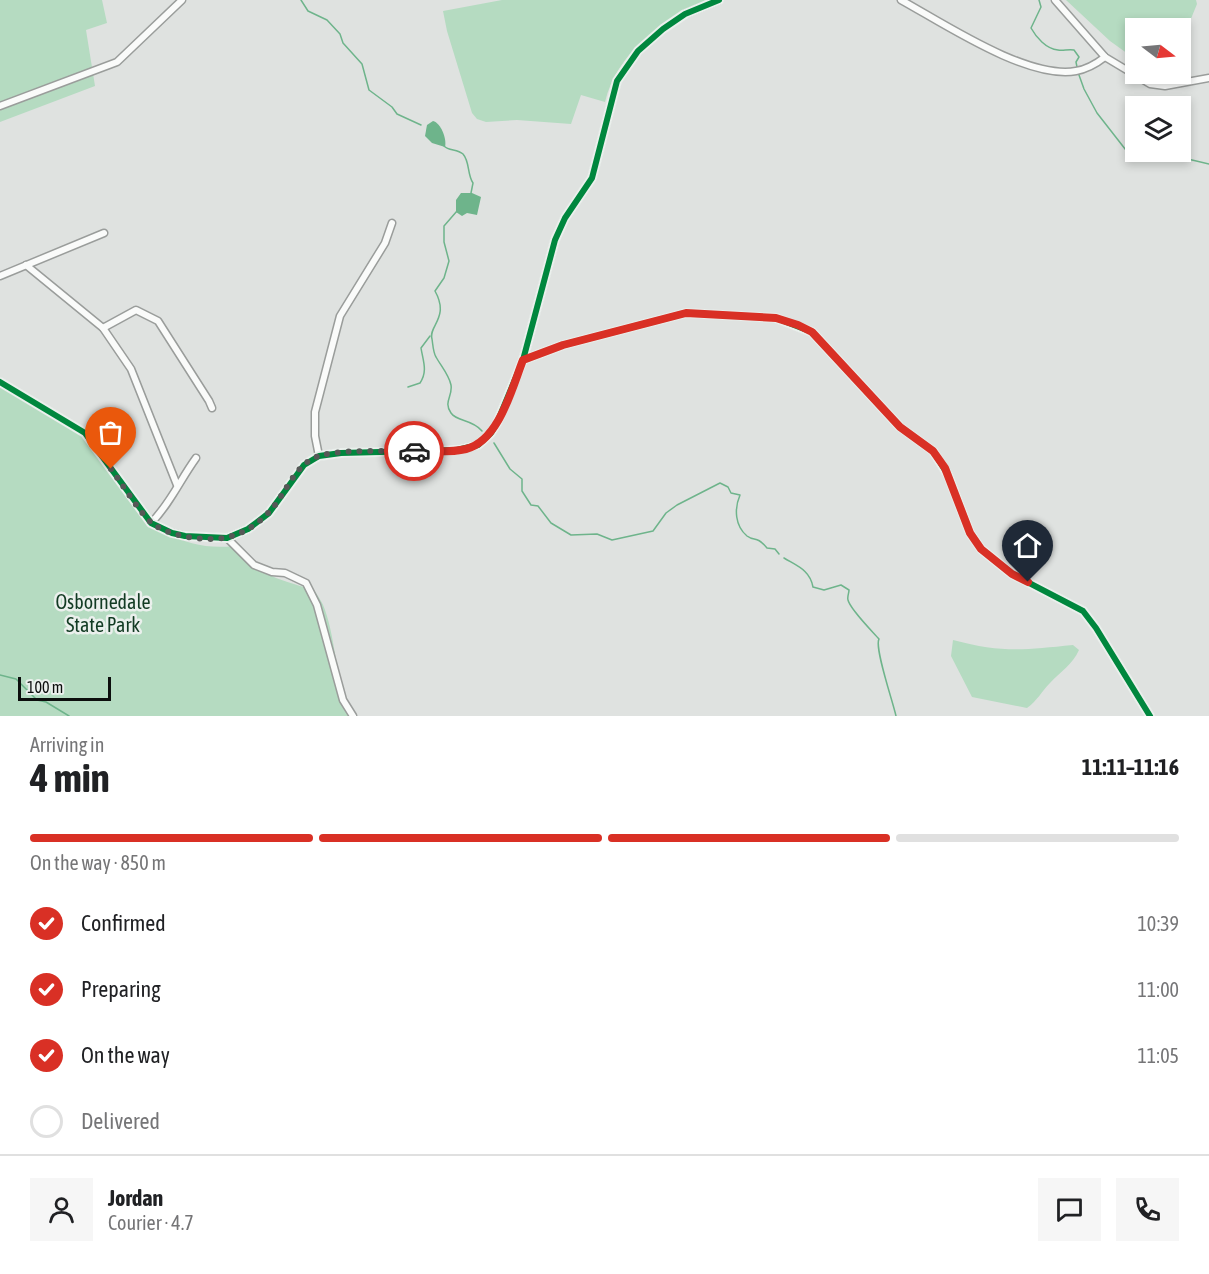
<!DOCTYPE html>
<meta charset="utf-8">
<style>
body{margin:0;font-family:"Asap Condensed",sans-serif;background:#f6f6f6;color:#202124;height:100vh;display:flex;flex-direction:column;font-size:22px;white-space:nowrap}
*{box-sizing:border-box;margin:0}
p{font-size:20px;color:#757577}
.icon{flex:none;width:33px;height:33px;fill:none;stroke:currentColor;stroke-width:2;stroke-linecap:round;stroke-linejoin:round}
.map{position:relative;height:716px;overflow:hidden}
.sheet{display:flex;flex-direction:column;background:#fff;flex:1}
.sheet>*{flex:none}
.needle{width:39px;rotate:106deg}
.tools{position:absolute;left:1125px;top:18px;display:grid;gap:12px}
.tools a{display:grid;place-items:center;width:66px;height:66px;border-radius:0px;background:#fff;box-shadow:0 3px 9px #0003;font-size:30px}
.scale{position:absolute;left:18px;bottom:15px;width:93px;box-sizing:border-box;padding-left:6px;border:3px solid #0c0e0d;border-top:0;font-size:16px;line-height:21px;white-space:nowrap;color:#0c0e0d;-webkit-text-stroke:4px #ebf0ed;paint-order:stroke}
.pin{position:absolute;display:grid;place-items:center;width:51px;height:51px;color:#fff;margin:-62px -26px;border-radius:50% 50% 50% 0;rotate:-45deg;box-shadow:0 0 6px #0007}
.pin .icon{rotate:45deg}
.courier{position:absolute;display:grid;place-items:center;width:60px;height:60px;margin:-30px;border:4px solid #d93025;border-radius:50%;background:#fff;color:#222;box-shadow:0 2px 8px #0007}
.headline em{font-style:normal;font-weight:700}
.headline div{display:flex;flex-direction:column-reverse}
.headline{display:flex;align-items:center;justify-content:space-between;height:102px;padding:0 30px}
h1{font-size:39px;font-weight:700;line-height:45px}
.bar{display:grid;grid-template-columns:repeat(4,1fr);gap:9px 6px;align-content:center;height:72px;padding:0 30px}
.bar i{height:8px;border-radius:4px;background:#e0e0e0}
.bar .selected{background:#d93025}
.bar p{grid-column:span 4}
.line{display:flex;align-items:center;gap:15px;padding:0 30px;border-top:2px solid #e0e0e0}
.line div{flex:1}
.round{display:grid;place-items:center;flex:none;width:63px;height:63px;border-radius:0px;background:#f6f6f6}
ol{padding:0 30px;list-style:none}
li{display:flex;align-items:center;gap:18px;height:66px}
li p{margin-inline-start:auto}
li .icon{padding:6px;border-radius:50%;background:#d93025;color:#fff;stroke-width:4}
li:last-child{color:#757577}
li i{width:33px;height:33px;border:3px solid #e0e0e0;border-radius:50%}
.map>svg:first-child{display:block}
</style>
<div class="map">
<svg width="1209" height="716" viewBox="0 0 1209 716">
<rect width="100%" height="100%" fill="#dfe2e0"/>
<g fill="#b5dbc1">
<path d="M 0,0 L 102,0 L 107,23 L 86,30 L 95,86 L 0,122 Z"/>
<path d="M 502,0 L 706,0 C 661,20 617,53 605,102 L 581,95 L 571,124 L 517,120 L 486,122 L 477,119 L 472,113 L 447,31 L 443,11 Z"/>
<path d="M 1066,0 L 1196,0 L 1197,4 L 1188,26 L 1183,57 L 1181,59 L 1180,28 L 1136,28 L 1135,59 L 1110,41 Z"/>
<path d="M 0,386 L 85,433 L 166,533 C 187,544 209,549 234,546 C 262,577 275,578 314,590 C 318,596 323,603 325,610 C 337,644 335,684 353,716 L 0,716 Z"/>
<path d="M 953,640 C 1001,653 1024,650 1073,645 L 1079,650 C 1073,664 1060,672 1050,683 C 1042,691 1037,701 1027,708 L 972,697 L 951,656 Z"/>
</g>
<g fill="#6eb48b">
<path d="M 433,121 C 441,123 447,139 445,147 L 432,143 L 425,136 L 427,125 Z"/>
<path d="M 461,193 L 472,193 L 481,197 L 477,215 L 467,213 L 462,216 L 456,212 L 456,200 Z"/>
</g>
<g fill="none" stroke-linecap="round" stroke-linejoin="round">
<g stroke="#6eb48b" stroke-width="1.5">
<path d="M 301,0 L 308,11 L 327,20 L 340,34 L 343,43 L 362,64 L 369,90 L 392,107 L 397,114 L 421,125"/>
<path d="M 1039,0 L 1041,7 L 1031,28 C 1036,37 1046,49 1058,50 C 1063,51 1068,49 1074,50 L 1079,57 L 1076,62 L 1077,67"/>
<path d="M 1079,75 L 1084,89 L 1097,113 L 1129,154 L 1157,161 L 1171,155 L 1209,164"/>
<path d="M 444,146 C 449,151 457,149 463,154 C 470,162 467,174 473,183 L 471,193"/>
<path d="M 457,211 L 444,226 L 444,242 L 449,261 L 444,278 L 435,291 C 450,318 428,326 432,339 C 433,345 433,352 436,357 C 441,366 449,375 451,385 C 453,396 443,402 451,413 C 457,422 472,419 482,431"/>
<path d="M 408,387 L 420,383 C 428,371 423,361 421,348 L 430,336"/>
<path d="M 494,443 L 510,469 L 522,479 L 522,491 L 531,505 L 538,506 L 551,523 L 571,535 L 597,534 L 612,540 L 653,531 L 666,513 L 677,505 L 720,483 L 728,487 L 731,493 L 740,495 C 734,509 735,526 747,536 C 755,542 756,535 767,548 L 775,549 L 779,554"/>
<path d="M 784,558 C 797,566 810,570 813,587 L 824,590 L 841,585 L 849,590 C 849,593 847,597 848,600 C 850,609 871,630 879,639 C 874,647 893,702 896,716"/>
<path d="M 0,675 L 16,679 L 37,700 L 46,702 L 69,716"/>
</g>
<g stroke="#9a9d9b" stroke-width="9">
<g id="street">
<path d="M 901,0 C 943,23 1028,80 1076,71 C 1088,69 1096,64 1105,57"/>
<path d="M 1055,0 L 1105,57 L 1150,84 L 1165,86 L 1209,78"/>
<path d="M 0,106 L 117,62 L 182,0"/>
<path d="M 26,265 L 103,328 L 131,369 L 177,485"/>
<path d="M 0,276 L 104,233"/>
<path d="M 103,328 L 136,310 L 158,321 L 209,401 L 212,408"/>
<path d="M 523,360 L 563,345 L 686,313 L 776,318 L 812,332 L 900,427 L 933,451 L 948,475 L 970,533 L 981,549 L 1012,574 L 1083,611 L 1096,628 L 1150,716"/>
<path d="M 0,382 L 85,433 L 151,523 L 172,533 L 185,536 L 227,538 L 248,529 L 269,513 L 304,465 L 319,456 L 341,453 L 457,450 L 478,445 L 491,433 L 497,423 L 523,360 L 555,240 L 565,218 L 592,178 L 617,81 L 638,51 L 663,29 L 685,14 L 719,0"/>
<path d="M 319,456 L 315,436 L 315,412 L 340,316 L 385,243 L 392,223"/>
<path d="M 151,523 C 170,504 180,480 196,458"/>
<path d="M 227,538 L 254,565 L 272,572 L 285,573 L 306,583 L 317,605 L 343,700 L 353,716"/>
</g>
</g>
<use href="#street" stroke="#fafbfa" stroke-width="6"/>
<g stroke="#ebf0ed" stroke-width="10">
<g id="cycleway">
<path d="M 523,360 L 563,345 L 686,313 L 776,318 L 812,332 L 900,427 L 933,451 L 948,475 L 970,533 L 981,549 L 1012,574 L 1083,611 L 1096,628 L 1150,716"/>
<path d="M 0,382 L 85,433 L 151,523 L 172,533 L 185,536 L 227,538 L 248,529 L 269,513 L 304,465 L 319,456 L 341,453 L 457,450 L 478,445 L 491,433 L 497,423 L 523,360 L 555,240 L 565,218 L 592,178 L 617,81 L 638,51 L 663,29 L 685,14 L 719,0"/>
</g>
</g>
<use href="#cycleway" stroke="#00873e" stroke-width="6"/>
</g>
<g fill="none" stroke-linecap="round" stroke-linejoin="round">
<path stroke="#565857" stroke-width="6" stroke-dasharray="0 10.8" d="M 111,469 C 121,482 141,515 153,524 C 172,537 205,542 228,537 C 244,534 260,522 270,511 C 285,495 293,468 314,458 C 333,448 391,452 414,451"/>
<path stroke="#d93025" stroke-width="8" d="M 414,451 C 431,451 450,453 466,449 C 499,441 512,388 523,360 L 563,345 L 686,313 L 776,318 L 798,325 L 812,332 L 900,427 L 933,451 L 945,468 L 970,533 L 981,549 L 1012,574 L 1028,582"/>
</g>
<g text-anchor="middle" stroke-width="5" stroke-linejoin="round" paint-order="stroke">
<g font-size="20" fill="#123b23" stroke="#ebf0ed">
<text x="103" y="609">Osbornedale<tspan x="103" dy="23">State Park</tspan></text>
</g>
</g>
</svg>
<div class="tools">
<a><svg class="needle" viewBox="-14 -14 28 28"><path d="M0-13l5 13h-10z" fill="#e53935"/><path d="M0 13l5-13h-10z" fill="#757577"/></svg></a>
<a><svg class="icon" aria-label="layers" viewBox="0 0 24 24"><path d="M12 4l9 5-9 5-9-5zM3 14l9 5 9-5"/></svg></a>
</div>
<div class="scale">100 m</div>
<div class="pin" style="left:111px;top:469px;background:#ea580c"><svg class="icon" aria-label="bag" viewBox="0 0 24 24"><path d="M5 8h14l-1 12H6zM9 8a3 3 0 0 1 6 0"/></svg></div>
<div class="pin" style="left:1028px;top:582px;background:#1f2937"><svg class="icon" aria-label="home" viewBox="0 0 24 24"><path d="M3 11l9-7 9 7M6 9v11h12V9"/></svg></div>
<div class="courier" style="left:414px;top:451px"><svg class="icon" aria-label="car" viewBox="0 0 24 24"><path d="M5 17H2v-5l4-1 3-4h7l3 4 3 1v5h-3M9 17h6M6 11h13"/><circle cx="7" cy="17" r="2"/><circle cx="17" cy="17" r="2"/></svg></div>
</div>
<section class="sheet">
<div class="headline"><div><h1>4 min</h1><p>Arriving in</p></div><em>11:11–11:16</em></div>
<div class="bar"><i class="selected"></i><i class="selected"></i><i class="selected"></i><i></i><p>On the way · 850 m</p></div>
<ol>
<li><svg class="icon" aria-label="check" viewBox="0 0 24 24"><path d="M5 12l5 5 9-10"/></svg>Confirmed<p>10:39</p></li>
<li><svg class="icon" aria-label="check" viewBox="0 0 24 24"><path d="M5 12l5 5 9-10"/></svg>Preparing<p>11:00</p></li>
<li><svg class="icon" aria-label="check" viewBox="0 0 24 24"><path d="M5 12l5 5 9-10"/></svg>On the way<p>11:05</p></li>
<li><i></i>Delivered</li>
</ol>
<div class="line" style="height:108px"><a class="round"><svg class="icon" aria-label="person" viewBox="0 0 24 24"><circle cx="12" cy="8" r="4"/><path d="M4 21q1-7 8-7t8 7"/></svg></a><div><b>Jordan</b><p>Courier · 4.7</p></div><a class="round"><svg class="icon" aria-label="chat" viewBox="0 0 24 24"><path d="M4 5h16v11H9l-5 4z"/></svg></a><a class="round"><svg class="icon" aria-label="phone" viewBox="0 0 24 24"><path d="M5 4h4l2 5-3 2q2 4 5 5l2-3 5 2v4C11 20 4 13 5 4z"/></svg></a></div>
</section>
